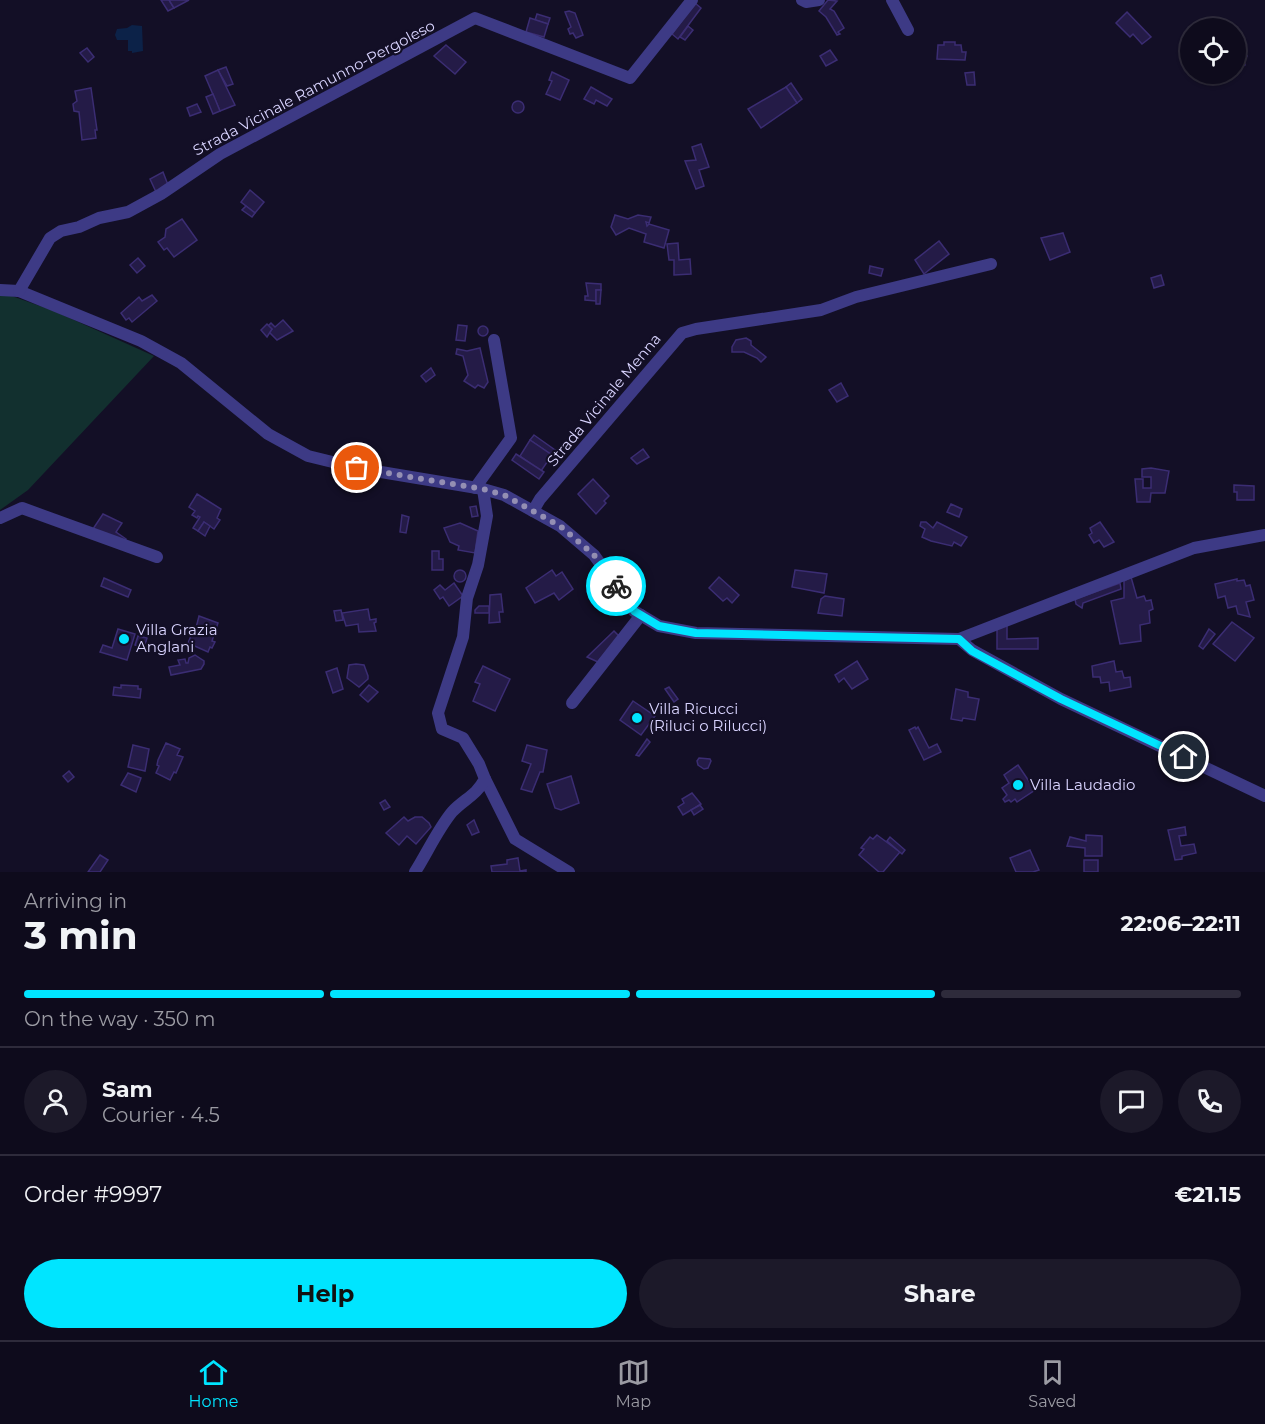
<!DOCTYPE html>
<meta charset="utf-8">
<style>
body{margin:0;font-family:Montserrat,sans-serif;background:#1c1929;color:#f1f3f6;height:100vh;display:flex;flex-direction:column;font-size:22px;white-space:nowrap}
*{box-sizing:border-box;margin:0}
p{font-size:20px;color:#9b9ba3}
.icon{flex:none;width:33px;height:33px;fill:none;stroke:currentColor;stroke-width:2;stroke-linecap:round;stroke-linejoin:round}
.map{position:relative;height:872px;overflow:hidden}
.side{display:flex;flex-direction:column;background:#0e0b1c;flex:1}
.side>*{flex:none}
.buttons{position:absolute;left:1180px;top:18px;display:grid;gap:12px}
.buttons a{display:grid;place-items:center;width:66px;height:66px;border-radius:50%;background:#0e0b1c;box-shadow:0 2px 4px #0004,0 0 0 2px #2e2b3b;font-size:30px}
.pin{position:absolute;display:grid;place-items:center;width:51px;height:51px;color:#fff;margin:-26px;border:3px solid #fff;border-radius:50%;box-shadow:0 2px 6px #0007}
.courier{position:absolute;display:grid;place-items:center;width:60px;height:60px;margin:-30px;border:4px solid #00e5ff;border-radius:50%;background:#fff;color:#222;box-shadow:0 2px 8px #0007}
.headline em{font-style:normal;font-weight:700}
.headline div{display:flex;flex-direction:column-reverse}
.headline{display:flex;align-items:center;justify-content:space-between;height:102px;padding:0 24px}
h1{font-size:39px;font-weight:700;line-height:45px}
.bar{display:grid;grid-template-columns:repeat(4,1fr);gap:9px 6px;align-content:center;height:72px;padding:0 24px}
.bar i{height:8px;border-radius:4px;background:#2e2b3b}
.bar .on{background:#00e5ff}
.bar p{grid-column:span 4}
.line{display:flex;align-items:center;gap:15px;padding:0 24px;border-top:2px solid #2e2b3b}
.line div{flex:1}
.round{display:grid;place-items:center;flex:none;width:63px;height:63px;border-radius:32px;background:#1c1929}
.action{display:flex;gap:12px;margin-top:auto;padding:12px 24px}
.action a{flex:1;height:69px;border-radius:36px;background:#00e5ff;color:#111;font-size:24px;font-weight:700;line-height:69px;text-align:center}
.action a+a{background:#1c1929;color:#f1f3f6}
.tab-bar{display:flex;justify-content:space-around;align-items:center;height:84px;border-top:2px solid #2e2b3b;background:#0e0b1c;font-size:16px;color:#9b9ba3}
.tab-bar a{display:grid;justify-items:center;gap:3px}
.tab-bar .on{color:#00e5ff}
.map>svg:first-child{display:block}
</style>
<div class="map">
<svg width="1265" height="872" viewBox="0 0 1265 872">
<rect width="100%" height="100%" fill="#130f26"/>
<path fill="#12302f" d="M 0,294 L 9,295 L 54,311 L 154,356 L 28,490 L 0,510 Z"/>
<path fill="#0c2248" d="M 132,25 L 142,26 L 143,51 L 132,53 L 132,51 L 128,51 L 128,40 L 117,40 L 115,35 L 117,29 L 127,28 Z"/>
<g fill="#241b47" stroke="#3b2d73" stroke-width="1.5">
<path d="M 161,0 L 169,0 L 174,8 L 168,11 Z"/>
<path d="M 169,0 L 189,0 L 174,8 Z"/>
<path d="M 828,0 L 837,1 L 830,9 L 834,11 L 844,28 L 838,32 L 840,34 L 837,35 L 826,17 L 819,11 Z"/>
<path d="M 695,3 L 701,8 L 678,39 L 672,34 Z"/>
<path d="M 569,11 L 575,13 L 583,35 L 576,38 L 573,33 L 570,34 L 568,29 L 571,27 L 565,12 Z"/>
<path d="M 1127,12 L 1151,37 L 1142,44 L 1133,34 L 1130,37 L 1116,23 Z"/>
<path d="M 537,14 L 550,18 L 548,24 L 535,20 Z"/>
<path d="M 530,18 L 548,24 L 544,37 L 526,32 Z"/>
<path d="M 688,26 L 693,30 L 685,40 L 680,37 Z"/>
<path d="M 1236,40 L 1241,41 L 1238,54 L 1247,56 L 1244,62 L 1245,65 L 1236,70 Z"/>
<path d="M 944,42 L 955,42 L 955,45 L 961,45 L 962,52 L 966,52 L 965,60 L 937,59 L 938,45 L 944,45 Z"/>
<path d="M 446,45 L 466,62 L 455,74 L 434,56 Z"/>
<path d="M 87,48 L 94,57 L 88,62 L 80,53 Z"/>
<path d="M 830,50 L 837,60 L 826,66 L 820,56 Z"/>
<path d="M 226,67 L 233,84 L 227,86 L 218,70 Z"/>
<path d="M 218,70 L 235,105 L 220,111 L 205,76 Z"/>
<path d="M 552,72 L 569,80 L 560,100 L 546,94 L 552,81 L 549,80 Z"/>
<path d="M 974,72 L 975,85 L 967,85 L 965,73 Z"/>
<path d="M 791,83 L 802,99 L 797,103 L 786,87 Z"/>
<path d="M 591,87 L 612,99 L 607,106 L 596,100 L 594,104 L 584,99 Z"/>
<path d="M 786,87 L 797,103 L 761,128 L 748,109 Z"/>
<path d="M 91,88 L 97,130 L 95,130 L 96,138 L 82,140 L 79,112 L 74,111 L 73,104 L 77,101 L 75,91 Z"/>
<path d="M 213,94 L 220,111 L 213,114 L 206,97 Z"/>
<circle cx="518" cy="107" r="6"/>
<path d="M 197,104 L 201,112 L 190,116 L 187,108 Z"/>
<path d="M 701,144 L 709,167 L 699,170 L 704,186 L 696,189 L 685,161 L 696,160 L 692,147 Z"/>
<path d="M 163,172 L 168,185 L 156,192 L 150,179 Z"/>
<path d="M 250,190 L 264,202 L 255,213 L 241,202 Z"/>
<path d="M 246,206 L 255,213 L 252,217 L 242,210 Z"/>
<path d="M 615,215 L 628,219 L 638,215 L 651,217 L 649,223 L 646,222 L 647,226 L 649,224 L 669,230 L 664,248 L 644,242 L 646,234 L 629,228 L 616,235 L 611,227 Z"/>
<path d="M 182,219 L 197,240 L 174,257 L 167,248 L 164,250 L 158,242 L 165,237 L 166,229 Z"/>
<path d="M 1063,233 L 1070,252 L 1050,260 L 1041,238 Z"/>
<path d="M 939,241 L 949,254 L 924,274 L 915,260 Z"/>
<path d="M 678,243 L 679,260 L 690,259 L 691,274 L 674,275 L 674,260 L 669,260 L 667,244 Z"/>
<path d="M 138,258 L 145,266 L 137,273 L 130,265 Z"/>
<path d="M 870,266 L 883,269 L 881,276 L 869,273 Z"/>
<path d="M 1161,275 L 1164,285 L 1154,288 L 1151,278 Z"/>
<path d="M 586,283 L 601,284 L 601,290 L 596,290 L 596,301 L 585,300 L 585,296 L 588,296 Z"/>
<path d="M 596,290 L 601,290 L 600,304 L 596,304 Z"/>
<path d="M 152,295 L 157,301 L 132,322 L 129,318 L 126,320 L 121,313 L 139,297 L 142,301 Z"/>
<path d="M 283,320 L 293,331 L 277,340 L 269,332 L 272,329 L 268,326 L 271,323 L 275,327 Z"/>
<path d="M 267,324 L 272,329 L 267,337 L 261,330 Z"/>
<path d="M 458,325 L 467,326 L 465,341 L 456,340 Z"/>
<circle cx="483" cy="331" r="5"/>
<path d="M 746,338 L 751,341 L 751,345 L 766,357 L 761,362 L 757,358 L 744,352 L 732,352 L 732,347 L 736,340 Z"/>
<path d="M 480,348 L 488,382 L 484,388 L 478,385 L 475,388 L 464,381 L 468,375 L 463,356 L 456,354 L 457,349 L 467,351 Z"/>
<path d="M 431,368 L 435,375 L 426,382 L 421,376 Z"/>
<path d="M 841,383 L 848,396 L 837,402 L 829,390 Z"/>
<path d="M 534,435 L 555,450 L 552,455 L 530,440 Z"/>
<path d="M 530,440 L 552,455 L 541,471 L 520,456 Z"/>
<path d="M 643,449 L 649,457 L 637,464 L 631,458 Z"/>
<path d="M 516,454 L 544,472 L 539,479 L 512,460 Z"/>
<path d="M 1151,468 L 1169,471 L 1165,493 L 1151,493 L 1150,502 L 1137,502 L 1135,479 L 1143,479 L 1143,488 L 1151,488 L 1151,477 L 1142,477 L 1142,469 Z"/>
<path d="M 593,479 L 609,496 L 604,501 L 606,503 L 596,514 L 578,494 Z"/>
<path d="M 1234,485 L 1254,486 L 1254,500 L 1237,500 L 1237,492 L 1234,492 Z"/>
<path d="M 197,494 L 221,509 L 217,518 L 220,520 L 214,529 L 204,522 L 198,531 L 193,528 L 200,517 L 198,516 L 197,518 L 192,515 L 195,511 L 189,507 Z"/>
<path d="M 951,504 L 962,509 L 959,517 L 947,512 Z"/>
<path d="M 476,506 L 478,516 L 472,517 L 470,507 Z"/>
<path d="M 103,514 L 122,523 L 116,532 L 126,539 L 125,542 L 93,529 Z"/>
<path d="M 402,515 L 409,517 L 406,533 L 400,532 Z"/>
<path d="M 204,522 L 210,526 L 205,536 L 198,531 Z"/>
<path d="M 921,522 L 926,522 L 933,528 L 937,522 L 967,537 L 961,546 L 954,542 L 952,546 L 931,541 L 922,537 L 925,529 L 920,526 Z"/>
<path d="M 1100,522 L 1114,542 L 1104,547 L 1099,540 L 1094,543 L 1089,535 L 1092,533 L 1090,528 Z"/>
<path d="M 460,523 L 478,531 L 475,553 L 458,550 L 459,546 L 450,542 L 444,528 Z"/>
<path d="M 432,551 L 439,551 L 439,559 L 443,559 L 443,570 L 432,570 Z"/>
<path d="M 622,569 L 634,583 L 627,588 L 622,582 L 619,584 L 615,574 Z"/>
<circle cx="460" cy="576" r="6"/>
<path d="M 552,570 L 556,576 L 562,572 L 573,589 L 559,600 L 554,593 L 535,603 L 526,588 Z"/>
<path d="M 795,570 L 827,574 L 824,593 L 792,587 Z"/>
<path d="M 719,577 L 739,595 L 732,603 L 727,598 L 723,601 L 709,588 Z"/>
<path d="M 1131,577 L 1137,598 L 1144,596 L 1146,601 L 1151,600 L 1153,609 L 1149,611 L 1150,623 L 1140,625 L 1141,641 L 1120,644 L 1111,601 L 1124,598 L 1124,581 Z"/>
<path d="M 104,578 L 131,590 L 128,597 L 101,586 Z"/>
<path d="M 1237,579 L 1237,581 L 1244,580 L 1246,586 L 1250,585 L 1254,600 L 1246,602 L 1250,617 L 1238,614 L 1236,606 L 1228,608 L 1225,596 L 1218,598 L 1215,584 Z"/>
<path d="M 454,583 L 463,596 L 449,606 L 443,597 L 440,599 L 434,590 L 440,585 L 445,590 Z"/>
<path d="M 1120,583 L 1121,589 L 1083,603 L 1082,608 L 1076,604 L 1075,599 Z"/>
<path d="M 501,594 L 503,612 L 499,612 L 500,622 L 489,623 L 490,595 Z"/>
<path d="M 825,596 L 844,599 L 842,616 L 818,613 L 821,599 Z"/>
<path d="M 479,606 L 489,606 L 489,613 L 475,613 L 475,610 Z"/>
<path d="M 368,609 L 370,620 L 376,619 L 376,622 L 374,623 L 376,631 L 359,632 L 358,624 L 346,626 L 342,613 Z"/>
<path d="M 341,610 L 343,620 L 336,621 L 334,611 Z"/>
<path d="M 199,616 L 218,623 L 212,641 L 215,642 L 212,648 L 210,647 L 208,652 L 188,643 L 193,631 L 195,632 Z"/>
<path d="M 1232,622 L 1254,638 L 1235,661 L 1213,644 Z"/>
<path d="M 1007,625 L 1007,639 L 1038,638 L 1038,649 L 997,649 L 997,629 Z"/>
<path d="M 118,629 L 135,634 L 127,660 L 100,652 L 103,645 L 112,648 Z"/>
<path d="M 1209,629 L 1215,634 L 1203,649 L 1199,646 Z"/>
<path d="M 614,631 L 619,636 L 598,662 L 587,657 Z"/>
<path d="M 138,636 L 147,638 L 144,648 L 135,645 Z"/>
<path d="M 195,655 L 204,661 L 204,664 L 201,669 L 171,675 L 169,667 L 180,665 L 178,660 L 185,659 L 186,663 L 188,663 L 189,658 Z"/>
<path d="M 857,661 L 868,679 L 852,689 L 844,678 L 839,682 L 835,675 Z"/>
<path d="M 1114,661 L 1116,672 L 1122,671 L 1124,678 L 1130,677 L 1131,687 L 1110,691 L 1109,682 L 1101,683 L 1100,677 L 1093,677 L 1092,666 Z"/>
<path d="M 356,664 L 364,665 L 368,676 L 368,679 L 359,687 L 347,678 L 349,665 Z"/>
<path d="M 483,666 L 510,679 L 495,711 L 473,701 L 480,684 L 475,682 Z"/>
<path d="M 337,668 L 343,689 L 333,693 L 326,672 Z"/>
<path d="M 121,685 L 138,686 L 138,689 L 141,689 L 140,698 L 113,695 L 114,687 L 121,688 Z"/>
<path d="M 369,685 L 378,692 L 368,702 L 360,695 Z"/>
<path d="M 669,687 L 678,699 L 674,702 L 665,689 Z"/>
<path d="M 956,689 L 968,692 L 968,697 L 979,699 L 975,720 L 963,718 L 962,721 L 951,719 Z"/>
<path d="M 633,701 L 655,716 L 641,735 L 620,720 Z"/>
<path d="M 915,727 L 916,729 L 918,727 L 929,748 L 937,744 L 941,752 L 924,760 L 909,730 Z"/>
<path d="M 647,739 L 650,742 L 639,756 L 636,755 Z"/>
<path d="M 166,743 L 180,749 L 177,755 L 183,757 L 176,773 L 174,772 L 170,780 L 156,773 L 159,766 L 157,765 L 158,760 Z"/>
<path d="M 133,745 L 149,749 L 145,771 L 128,767 Z"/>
<path d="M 527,745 L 547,750 L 543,772 L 540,772 L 532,792 L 521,789 L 531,764 L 522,761 Z"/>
<path d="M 699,758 L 710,759 L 711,761 L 708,768 L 704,769 L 698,765 L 697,761 Z"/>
<path d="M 1018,765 L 1035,790 L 1017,802 L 1015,799 L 1011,802 L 1009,800 L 1005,802 L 1003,799 L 1007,795 L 1002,788 L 1009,783 L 1004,775 Z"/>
<path d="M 69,771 L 74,777 L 68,782 L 63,776 Z"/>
<path d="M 128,773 L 141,778 L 136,792 L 121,785 Z"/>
<path d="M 571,776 L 579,803 L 561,810 L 555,808 L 547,784 Z"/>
<path d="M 692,793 L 701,804 L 683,815 L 678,807 L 684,803 L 682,799 Z"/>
<path d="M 385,800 L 390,807 L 384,810 L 380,803 Z"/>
<path d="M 700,805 L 703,809 L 694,815 L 691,810 Z"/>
<path d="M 404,817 L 408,821 L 415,817 L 422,817 L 429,823 L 431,827 L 416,844 L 407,836 L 399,845 L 386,833 Z"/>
<path d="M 474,820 L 479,832 L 472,835 L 467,825 Z"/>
<path d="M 1185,827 L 1186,835 L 1179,836 L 1181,846 L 1194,844 L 1196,853 L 1182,856 L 1182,859 L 1175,860 L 1168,830 Z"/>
<path d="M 877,835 L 900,852 L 883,872 L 879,872 L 859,855 L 864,849 L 861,848 L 870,837 L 873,839 Z"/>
<path d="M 1086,835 L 1102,836 L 1102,856 L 1085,856 L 1085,848 L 1067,846 L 1070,837 L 1086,841 Z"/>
<path d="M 890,837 L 905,850 L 902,854 L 887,841 Z"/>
<path d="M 1030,850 L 1039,870 L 1033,872 L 1016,872 L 1010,858 Z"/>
<path d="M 100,855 L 108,860 L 100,872 L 88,872 Z"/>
<path d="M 518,858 L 520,871 L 526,870 L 526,872 L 492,872 L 491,866 L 507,864 L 507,860 Z"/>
<rect x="1084" y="860" width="14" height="12"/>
</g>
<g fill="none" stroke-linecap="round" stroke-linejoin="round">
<g stroke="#3d3a85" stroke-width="12">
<path d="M 802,0 L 806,2 L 819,0"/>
<path d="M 892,0 L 908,30"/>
<path d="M 0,290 L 19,291 L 141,341 L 181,363 L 268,434 L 308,456 L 357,468 L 483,489 L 504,495 L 560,526 L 594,555 L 634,611 L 659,626 L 696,633 L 959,639 L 1194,548 L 1265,535"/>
<path d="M 19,291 L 50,238 L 61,231 L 79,227 L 99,218 L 128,212 L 161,194 L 220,154 L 475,18 L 630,78 L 692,0"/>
<path d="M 475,488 L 511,438 L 494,340"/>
<path d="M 533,511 L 540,499 L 682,333 L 696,329 L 821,310 L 856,297 L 991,264"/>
<path d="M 0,518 L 22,508 L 157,557"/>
<path d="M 959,639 L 972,650 L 1061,699 L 1265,796"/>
<path d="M 572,703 L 641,615"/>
<path d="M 485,779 L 515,839 L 569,872"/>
<path d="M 415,872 C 427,853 438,829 452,812 C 465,798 475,797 485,779 L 479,764 L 463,738 L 442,729 L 438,713 L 463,637 L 467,598 L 478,565 L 487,516 L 483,489"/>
</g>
</g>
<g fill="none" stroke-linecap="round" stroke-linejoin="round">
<path stroke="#948fb3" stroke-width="6" stroke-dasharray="0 10.8" d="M 357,468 L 483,489 L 504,495 L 560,526 L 594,555 L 616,586"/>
<path stroke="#00e5ff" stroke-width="8" d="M 616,586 L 634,611 L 659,626 L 696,633 L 959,639 L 972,651 L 1061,699 L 1184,757"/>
</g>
<g fill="#00e5ff" stroke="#130f26" stroke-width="2">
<circle cx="124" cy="639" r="6"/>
<circle cx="637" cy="718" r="6"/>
<circle cx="1018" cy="785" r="6"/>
</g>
<g text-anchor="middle" stroke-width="4.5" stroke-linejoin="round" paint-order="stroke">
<g font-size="15" fill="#d9d4ff" stroke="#130f26">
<text transform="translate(314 88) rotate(-28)" y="5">Strada Vicinale Ramunno-Pergoleso</text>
<text transform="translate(604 400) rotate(-50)" y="5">Strada Vicinale Menna</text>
</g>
<g font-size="15" fill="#d9d4ff" stroke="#130f26" text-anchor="start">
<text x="136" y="635">Villa Grazia<tspan x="136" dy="17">Anglani</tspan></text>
<text x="649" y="714">Villa Ricucci<tspan x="649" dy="17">(Riluci o Rilucci)</tspan></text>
<text x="1030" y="790">Villa Laudadio</text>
</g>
</g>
</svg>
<div class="buttons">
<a><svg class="icon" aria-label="locate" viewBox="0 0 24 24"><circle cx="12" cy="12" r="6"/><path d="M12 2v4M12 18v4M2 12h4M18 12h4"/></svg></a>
</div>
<div class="pin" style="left:357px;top:468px;background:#ea580c"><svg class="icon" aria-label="bag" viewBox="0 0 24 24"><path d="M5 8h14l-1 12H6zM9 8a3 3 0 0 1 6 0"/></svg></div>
<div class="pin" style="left:1184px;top:757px;background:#1f2937"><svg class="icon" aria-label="home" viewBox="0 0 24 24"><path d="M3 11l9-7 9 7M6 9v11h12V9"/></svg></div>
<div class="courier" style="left:616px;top:586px"><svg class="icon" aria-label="bike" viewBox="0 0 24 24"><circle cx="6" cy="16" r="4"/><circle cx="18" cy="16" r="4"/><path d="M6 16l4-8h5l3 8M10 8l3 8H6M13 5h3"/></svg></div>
</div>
<section class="side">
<div class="headline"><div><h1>3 min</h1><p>Arriving in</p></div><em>22:06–22:11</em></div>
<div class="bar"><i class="on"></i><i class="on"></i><i class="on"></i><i></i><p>On the way · 350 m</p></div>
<div class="line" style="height:108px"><a class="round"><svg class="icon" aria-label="person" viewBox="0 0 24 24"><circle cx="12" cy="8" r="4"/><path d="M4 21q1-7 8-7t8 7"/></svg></a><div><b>Sam</b><p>Courier · 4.5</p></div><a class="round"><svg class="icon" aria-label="chat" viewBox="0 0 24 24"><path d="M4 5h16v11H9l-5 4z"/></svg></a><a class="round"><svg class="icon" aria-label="phone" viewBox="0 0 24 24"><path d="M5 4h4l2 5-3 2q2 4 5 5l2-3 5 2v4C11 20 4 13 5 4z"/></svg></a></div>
<div class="line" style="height:78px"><div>Order #9997</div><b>€21.15</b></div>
<div class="action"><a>Help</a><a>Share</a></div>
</section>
<nav class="tab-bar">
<a class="on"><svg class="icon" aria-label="home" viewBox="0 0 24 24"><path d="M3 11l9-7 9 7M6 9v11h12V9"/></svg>Home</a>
<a><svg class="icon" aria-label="map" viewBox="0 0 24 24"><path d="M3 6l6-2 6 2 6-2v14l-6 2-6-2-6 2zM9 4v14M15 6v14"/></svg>Map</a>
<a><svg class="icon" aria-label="saved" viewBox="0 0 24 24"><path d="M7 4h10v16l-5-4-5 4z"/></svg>Saved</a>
</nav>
